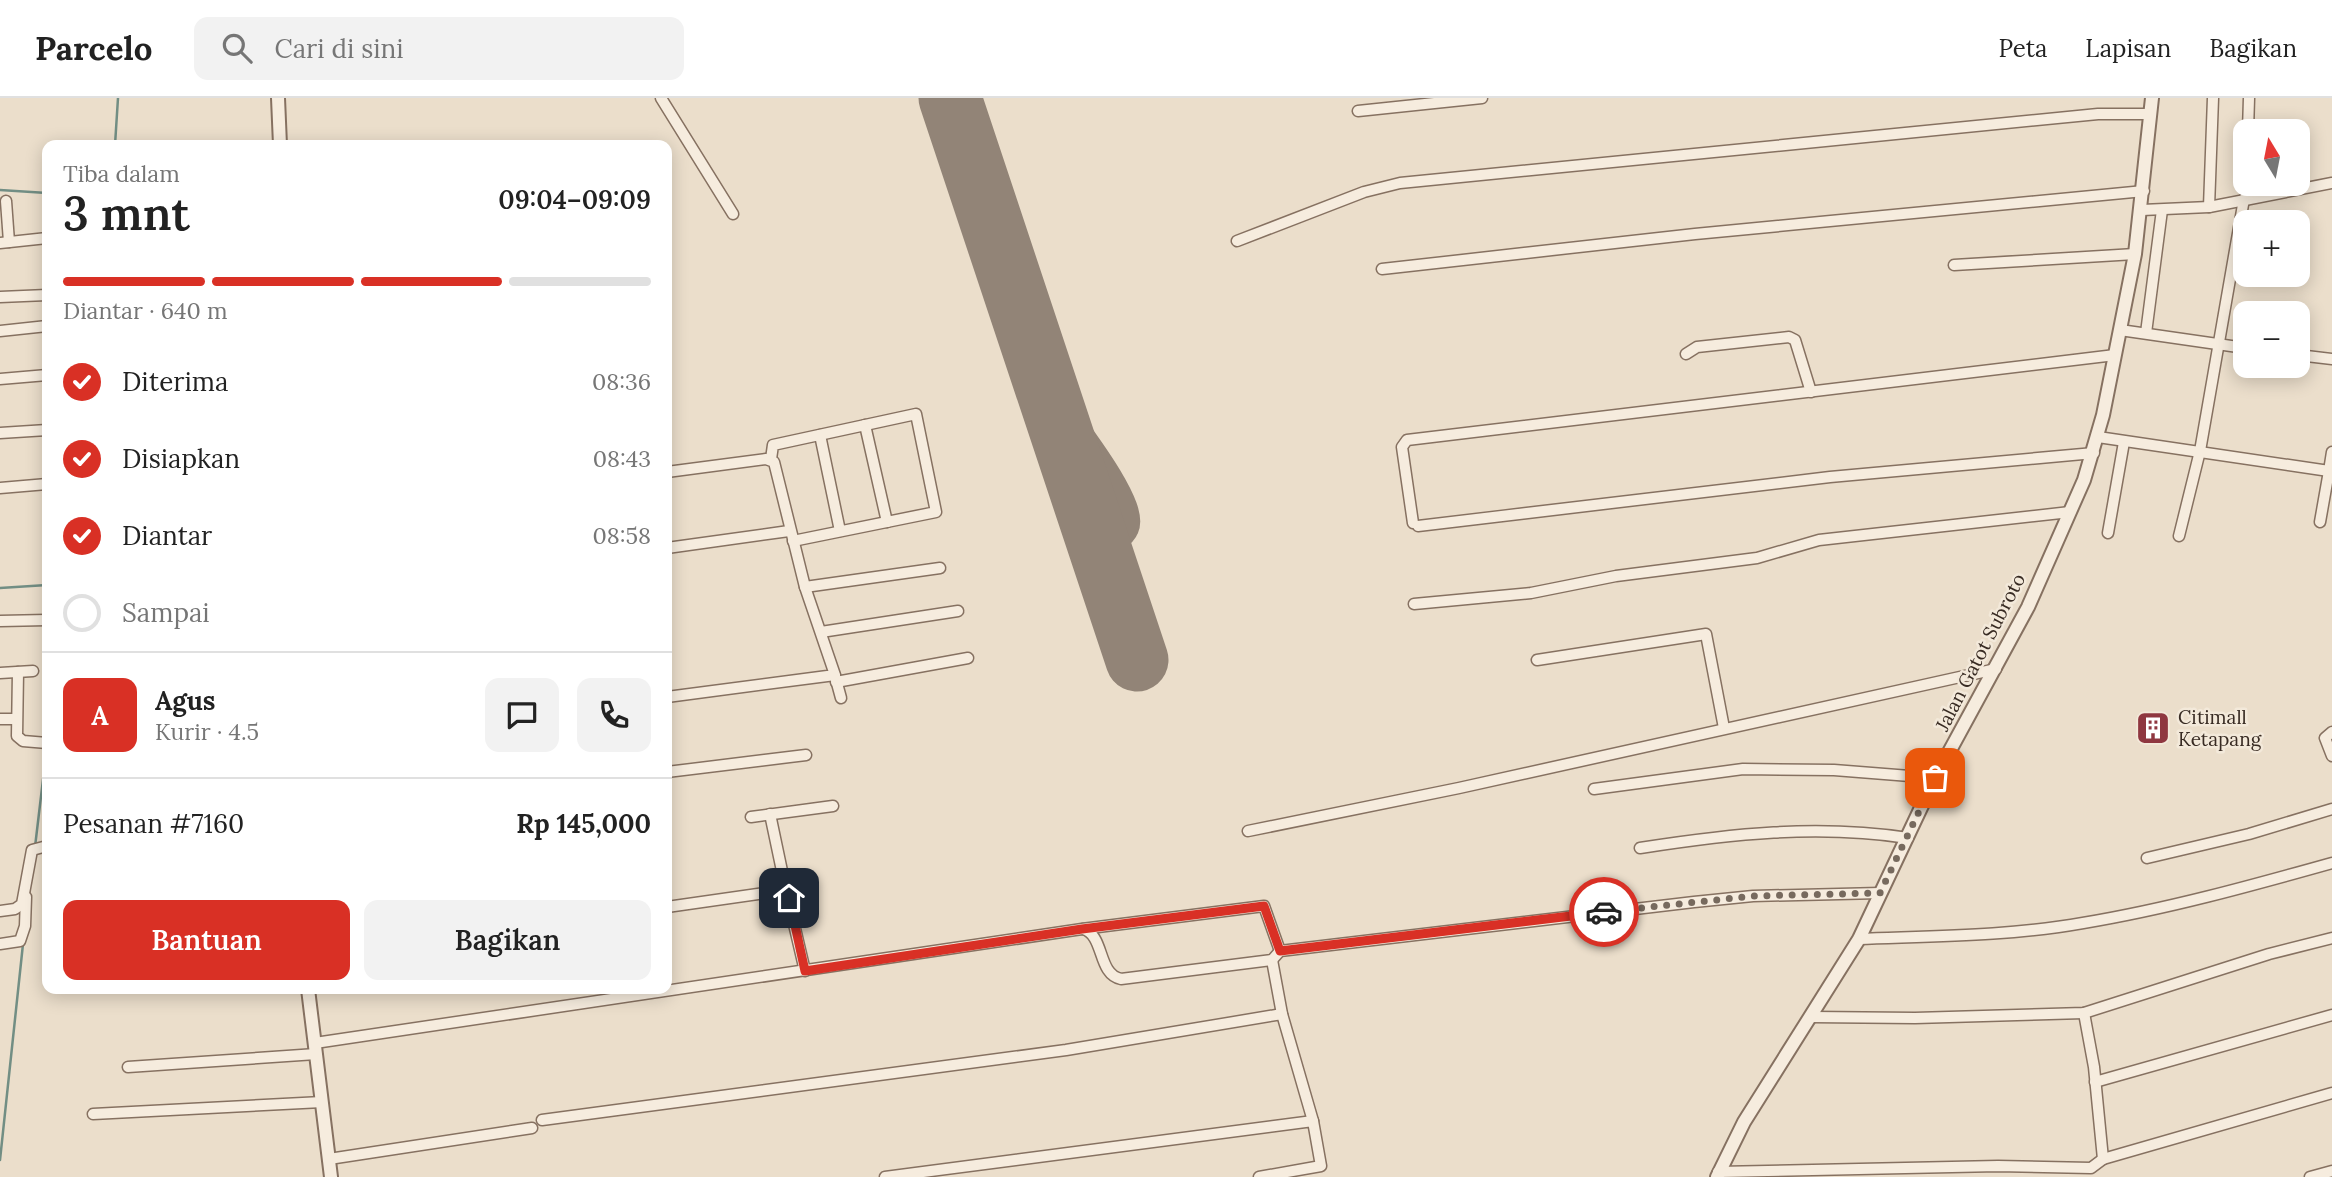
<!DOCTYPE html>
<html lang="id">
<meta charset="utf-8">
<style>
body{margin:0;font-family:Lora,serif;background:#f2f2f2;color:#222;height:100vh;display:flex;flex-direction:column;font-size:26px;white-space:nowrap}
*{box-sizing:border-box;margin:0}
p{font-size:23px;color:#767676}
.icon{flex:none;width:38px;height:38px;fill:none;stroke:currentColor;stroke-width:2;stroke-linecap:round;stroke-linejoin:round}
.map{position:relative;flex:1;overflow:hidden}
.details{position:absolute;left:42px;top:42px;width:630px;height:854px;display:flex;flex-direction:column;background:#fff;border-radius:14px;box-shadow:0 4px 18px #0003}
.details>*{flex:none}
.needle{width:46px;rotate:350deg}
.controls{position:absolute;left:2233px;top:21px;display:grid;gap:14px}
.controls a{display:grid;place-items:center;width:77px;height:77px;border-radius:14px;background:#fff;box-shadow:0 4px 18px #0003;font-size:35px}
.pin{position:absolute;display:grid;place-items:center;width:60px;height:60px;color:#fff;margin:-30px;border-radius:14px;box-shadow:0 4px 10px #0006}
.courier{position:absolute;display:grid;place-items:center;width:70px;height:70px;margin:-35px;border:5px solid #d93025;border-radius:50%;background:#fff;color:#222;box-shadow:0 2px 9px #0007}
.head em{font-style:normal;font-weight:600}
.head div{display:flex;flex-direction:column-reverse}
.head{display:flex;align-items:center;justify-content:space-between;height:119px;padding:0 21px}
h1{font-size:46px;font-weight:600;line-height:52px}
.bar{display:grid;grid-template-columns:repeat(4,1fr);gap:10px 7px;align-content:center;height:84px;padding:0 21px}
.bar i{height:9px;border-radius:5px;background:#e0e0e0}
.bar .current{background:#d93025}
.bar p{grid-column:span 4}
.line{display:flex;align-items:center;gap:18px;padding:0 21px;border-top:2px solid #e0e0e0}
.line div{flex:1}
.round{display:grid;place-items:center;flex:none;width:74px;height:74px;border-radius:14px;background:#f2f2f2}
ol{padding:0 21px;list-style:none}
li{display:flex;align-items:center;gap:21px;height:77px}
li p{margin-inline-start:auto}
li .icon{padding:7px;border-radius:50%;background:#d93025;color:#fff;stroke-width:4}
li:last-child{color:#767676}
li i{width:38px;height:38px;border:4px solid #e0e0e0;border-radius:50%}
.button{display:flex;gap:14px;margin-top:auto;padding:14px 21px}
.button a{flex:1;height:80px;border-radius:14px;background:#d93025;color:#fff;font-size:28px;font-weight:600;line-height:80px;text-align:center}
.button a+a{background:#f2f2f2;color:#222}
header{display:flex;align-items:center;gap:42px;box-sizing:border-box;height:98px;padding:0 35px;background:#fff;border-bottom:2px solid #e0e0e0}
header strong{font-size:33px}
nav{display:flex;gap:38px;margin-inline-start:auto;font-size:24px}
.search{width:490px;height:63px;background:#f2f2f2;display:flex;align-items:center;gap:18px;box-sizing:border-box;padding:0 24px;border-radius:14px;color:#767676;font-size:26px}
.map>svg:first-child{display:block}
</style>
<header>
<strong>Parcelo</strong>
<div class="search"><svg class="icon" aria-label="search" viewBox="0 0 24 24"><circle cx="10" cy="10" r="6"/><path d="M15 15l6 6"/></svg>Cari di sini</div>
<nav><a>Peta</a><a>Lapisan</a><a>Bagikan</a></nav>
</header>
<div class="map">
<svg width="2332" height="1079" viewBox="0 0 2332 1079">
<rect width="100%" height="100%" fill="#ebdecb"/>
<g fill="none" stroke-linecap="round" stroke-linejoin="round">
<g stroke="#728e84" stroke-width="2.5">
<path d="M 115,47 L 118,0"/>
<path d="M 0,92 L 47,95"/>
<path d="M 0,490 L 47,487"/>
<path d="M 35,749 L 47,648"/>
<path d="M 0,1062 L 23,846"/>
</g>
<path stroke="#928477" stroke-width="26" d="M 1047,290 C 1063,315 1138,405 1126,430 C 1122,440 1109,443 1099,447"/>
<path stroke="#928477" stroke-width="63" d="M 950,0 L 1137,562"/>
<g stroke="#867161" stroke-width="13">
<g id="minor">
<path d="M 661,0 L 733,116"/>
<path d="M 1358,13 L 1482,0"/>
<path d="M 2248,33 L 2249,0"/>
<path d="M 6,103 L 9,144"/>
<path d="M 2209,109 L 2213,0"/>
<path d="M 2142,112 L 2209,109 L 2332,85"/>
<path d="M 1237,143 L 1364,94 L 1400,85 L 2098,16 L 2151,16"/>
<path d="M 0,145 L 47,140"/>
<path d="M 1954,167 L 2135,156"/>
<path d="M 1382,171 L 1695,136 L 2144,93"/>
<path d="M 0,199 L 47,197"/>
<path d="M 2120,232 L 2245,250"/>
<path d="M 0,233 L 47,228"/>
<path d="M 2146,235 L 2162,112"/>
<path d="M 1686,256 L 1697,249 L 1789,239 L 1795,242 L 1811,294"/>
<path d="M 2298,257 L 2332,261"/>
<path d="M 0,281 L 47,277"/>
<path d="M 865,327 L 887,424"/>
<path d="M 0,335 L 47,332"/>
<path d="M 820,337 L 840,433"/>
<path d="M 2098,339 L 2329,373 L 2332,354"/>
<path d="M 771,361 L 773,347 L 916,316 L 936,414 L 793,443"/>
<path d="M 667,374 L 766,361 L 774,364 L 805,489 L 835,577 L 667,599"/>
<path d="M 0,390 L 47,386"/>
<path d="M 2320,424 L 2329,373"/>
<path d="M 1413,425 L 1402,349 L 1407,342 L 2115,257"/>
<path d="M 1418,428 L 1830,379 L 2094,355"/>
<path d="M 2108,435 L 2124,344"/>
<path d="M 2179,438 L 2200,353 L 2244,101"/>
<path d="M 667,450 L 789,433"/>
<path d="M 805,489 L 940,470"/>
<path d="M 1414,506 L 1531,495 L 1616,478 L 1757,460 L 1819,442 L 2070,414"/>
<path d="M 0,523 L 47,522"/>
<path d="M 821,534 L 958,513"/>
<path d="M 1537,562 L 1706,536 L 1724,630"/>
<path d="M 18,574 L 17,638 L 23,643 L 47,645"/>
<path d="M 0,575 L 33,573"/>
<path d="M 835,578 L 841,600"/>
<path d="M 836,584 L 968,560"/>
<path d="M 0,621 L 16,621"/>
<path d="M 2332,634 L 2325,640 L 2332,658"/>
<path d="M 667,674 L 806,657"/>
<path d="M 1594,691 L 1743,671 L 1834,672 L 1935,680"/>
<path d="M 770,716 L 786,792"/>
<path d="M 751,719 L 833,708"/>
<path d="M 1248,733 L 1459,690 L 1996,571"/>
<path d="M 1640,750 C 1730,736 1817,726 1908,740"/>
<path d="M 2147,760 L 2249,736 L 2332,711"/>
<path d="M 667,809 L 786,792 L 805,873"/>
<path d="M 0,813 L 15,811 L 22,806 L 32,752 L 47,748"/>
<path d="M 1083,831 C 1105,837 1097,876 1121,881 L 1272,862 L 1280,853 L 1694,804 L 1753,798 L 1880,795"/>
<path d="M 1859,841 C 1934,838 2010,838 2083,825 C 2167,811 2250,788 2332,765"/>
<path d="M 0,846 L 20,843 L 25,828 L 26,799"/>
<path d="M 1272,862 L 1282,916 L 1313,1023"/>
<path d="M 2084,915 L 2094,969 L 2103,1061"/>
<path d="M 1812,919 L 1915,920 L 2084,915 L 2269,856 L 2332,840"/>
<path d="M 315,945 L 1082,831 L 1264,808 L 1280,853"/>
<path d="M 128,969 L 316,956"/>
<path d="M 2095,984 L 2332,917"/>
<path d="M 93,1016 L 322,1004"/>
<path d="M 542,1022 L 1066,952 L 1282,916"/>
<path d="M 329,1061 L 532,1030"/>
<path d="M 1718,1074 L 1998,1068 L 2091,1070 L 2103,1061 L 2332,995"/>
<path d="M 885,1079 L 1313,1023 L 1321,1068 L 1259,1079"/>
<path d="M 2310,1079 L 2332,1073"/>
</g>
</g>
<g stroke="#867161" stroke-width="16">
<g id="tertiary">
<path d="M 278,0 L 280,47"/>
<path d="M 308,891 L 331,1079"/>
<path d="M 1717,1079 L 1744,1024 L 1859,841 L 1935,680 L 2028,509 L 2084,382 L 2103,317 L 2135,156 L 2152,0"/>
</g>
</g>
<use href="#minor" stroke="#f6ecde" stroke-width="10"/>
<use href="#tertiary" stroke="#f6ecde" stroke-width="12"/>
</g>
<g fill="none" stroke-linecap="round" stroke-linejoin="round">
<path stroke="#776a5e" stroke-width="7" stroke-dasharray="0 12.6" d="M 1604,814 L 1753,798 L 1880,795 L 1935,680"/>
<path stroke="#d93025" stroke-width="9" d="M 789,800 L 805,873 L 1082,831 L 1264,808 L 1280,853 L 1604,814"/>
</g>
<defs>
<g id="building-square" transform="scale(1.75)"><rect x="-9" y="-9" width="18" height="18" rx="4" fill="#8f3740" stroke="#f3e9da"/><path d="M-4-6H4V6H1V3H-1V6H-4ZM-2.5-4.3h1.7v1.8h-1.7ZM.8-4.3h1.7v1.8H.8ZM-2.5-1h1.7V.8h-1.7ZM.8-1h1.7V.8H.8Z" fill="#fff"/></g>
</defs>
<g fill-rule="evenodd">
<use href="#building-square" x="2153" y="630"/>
</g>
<g text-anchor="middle" stroke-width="5" stroke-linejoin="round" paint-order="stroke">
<g font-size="19" fill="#382b23" stroke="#f3e9da">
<text transform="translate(1980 554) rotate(-63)" y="7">Jalan Gatot Subroto</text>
</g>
<g font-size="19" fill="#382b23" stroke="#f3e9da" text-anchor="start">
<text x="2178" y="626">Citimall<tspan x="2178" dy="22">Ketapang</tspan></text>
</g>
</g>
</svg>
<div class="controls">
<a><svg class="needle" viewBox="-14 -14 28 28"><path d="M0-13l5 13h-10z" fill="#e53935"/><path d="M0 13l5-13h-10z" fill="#767676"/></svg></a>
<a>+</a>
<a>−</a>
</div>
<div class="pin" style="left:1935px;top:680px;background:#ea580c"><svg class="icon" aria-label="bag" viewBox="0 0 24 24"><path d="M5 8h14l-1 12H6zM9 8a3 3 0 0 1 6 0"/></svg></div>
<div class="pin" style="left:789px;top:800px;background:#1f2937"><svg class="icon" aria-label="home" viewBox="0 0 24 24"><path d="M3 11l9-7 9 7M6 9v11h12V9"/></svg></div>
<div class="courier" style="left:1604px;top:814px"><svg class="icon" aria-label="car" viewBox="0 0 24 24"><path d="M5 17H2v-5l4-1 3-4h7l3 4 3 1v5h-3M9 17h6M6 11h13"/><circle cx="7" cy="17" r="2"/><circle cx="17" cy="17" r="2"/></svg></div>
<section class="details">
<div class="head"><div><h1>3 mnt</h1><p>Tiba dalam</p></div><em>09:04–09:09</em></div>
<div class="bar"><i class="current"></i><i class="current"></i><i class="current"></i><i></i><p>Diantar · 640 m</p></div>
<ol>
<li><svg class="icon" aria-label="check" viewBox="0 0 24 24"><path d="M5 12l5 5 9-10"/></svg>Diterima<p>08:36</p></li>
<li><svg class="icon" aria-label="check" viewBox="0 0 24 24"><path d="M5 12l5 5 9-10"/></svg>Disiapkan<p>08:43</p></li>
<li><svg class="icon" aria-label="check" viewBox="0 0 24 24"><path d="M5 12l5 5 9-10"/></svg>Diantar<p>08:58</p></li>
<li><i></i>Sampai</li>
</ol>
<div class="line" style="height:126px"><b class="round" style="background:#d93025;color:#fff">A</b><div><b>Agus</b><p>Kurir · 4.5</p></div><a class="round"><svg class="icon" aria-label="chat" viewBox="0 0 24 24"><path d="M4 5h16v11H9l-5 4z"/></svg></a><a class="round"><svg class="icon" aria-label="phone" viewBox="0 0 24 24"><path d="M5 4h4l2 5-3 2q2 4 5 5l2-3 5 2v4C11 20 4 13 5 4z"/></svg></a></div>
<div class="line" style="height:91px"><div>Pesanan #7160</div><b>Rp 145,000</b></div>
<div class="button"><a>Bantuan</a><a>Bagikan</a></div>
</section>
</div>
